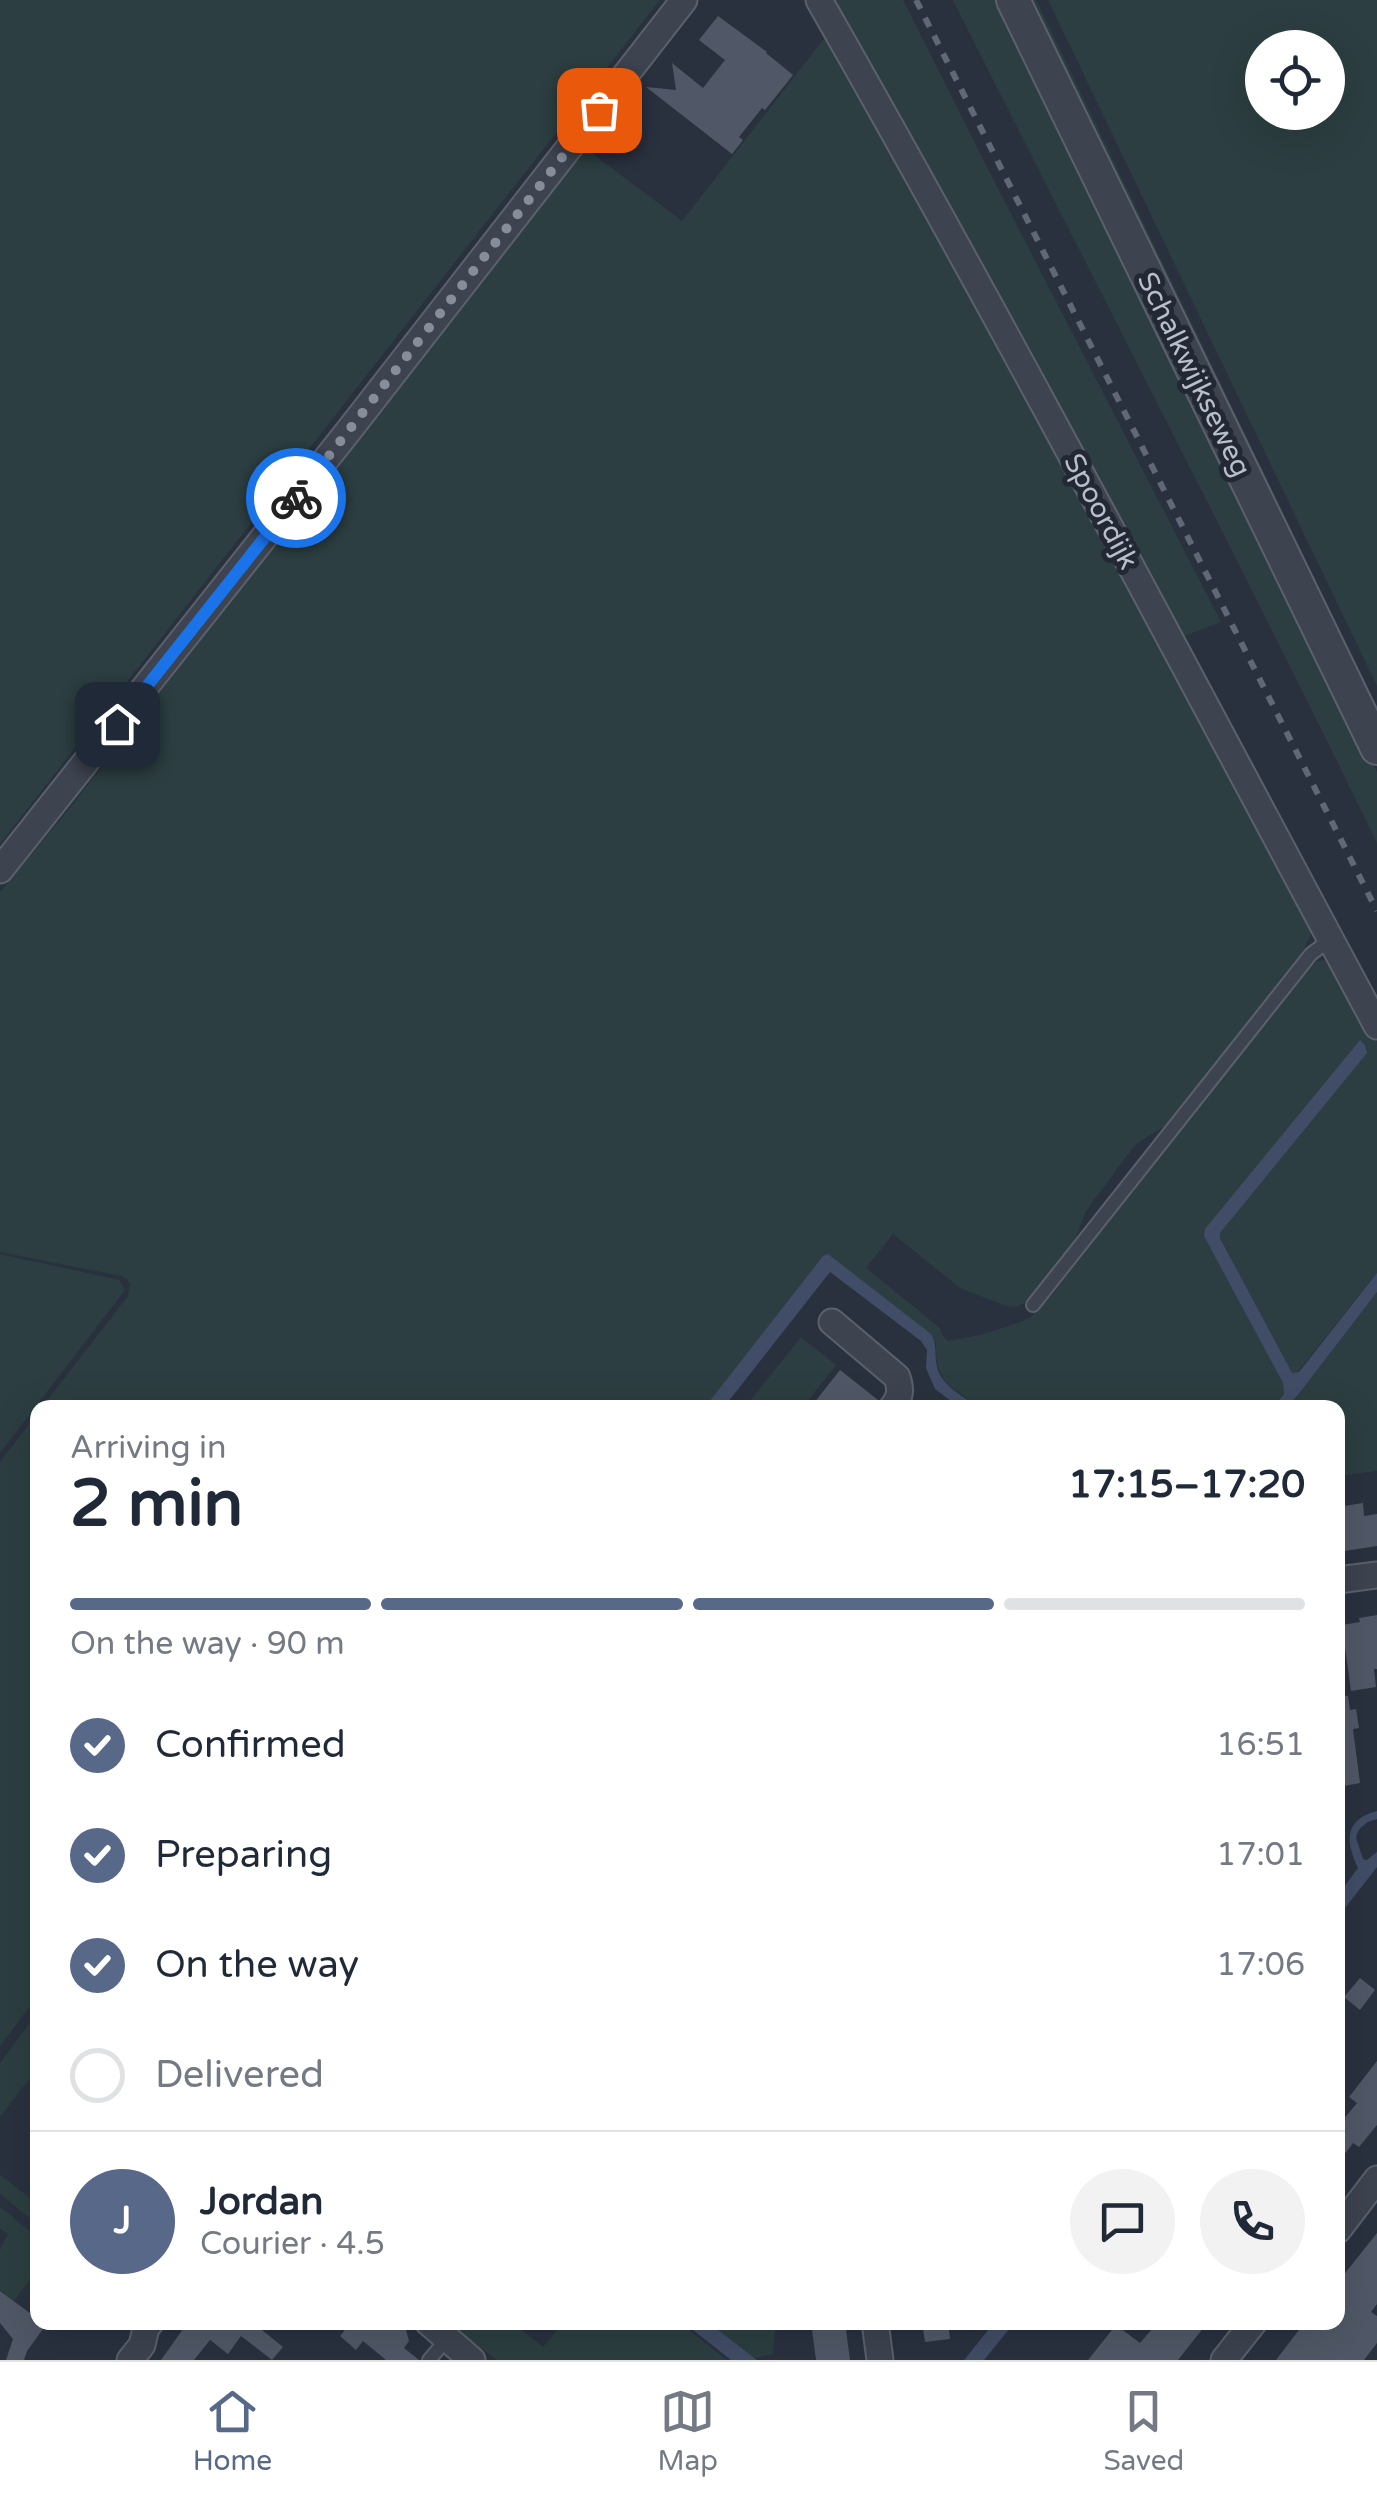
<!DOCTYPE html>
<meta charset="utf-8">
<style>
body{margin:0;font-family:"Varela Round",sans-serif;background:#f2f2f3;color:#1f2937;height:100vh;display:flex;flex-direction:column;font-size:38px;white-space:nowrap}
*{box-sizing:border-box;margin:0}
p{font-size:32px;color:#747a83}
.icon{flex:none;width:55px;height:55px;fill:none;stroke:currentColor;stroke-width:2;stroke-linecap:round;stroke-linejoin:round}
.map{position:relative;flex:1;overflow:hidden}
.drawer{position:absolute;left:30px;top:1400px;width:1315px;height:930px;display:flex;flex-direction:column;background:#fff;border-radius:20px;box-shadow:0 10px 40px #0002}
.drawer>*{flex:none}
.buttons{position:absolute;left:1245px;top:30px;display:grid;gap:20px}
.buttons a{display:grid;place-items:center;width:100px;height:100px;border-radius:50%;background:#fff;box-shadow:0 10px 40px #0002;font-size:50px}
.pin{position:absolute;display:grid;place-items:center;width:85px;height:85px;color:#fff;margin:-42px;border-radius:20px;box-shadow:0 5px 15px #0006}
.courier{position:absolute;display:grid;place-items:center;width:100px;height:100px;margin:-50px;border:8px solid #1a73e8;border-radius:50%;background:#fff;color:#222;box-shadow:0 2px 12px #0007}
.overview em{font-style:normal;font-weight:700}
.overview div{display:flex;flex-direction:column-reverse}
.overview{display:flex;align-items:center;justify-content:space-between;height:170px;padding:0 40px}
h1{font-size:65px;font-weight:700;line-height:75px}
.bar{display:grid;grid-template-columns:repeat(4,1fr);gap:15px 10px;align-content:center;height:120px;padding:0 40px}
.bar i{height:12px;border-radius:8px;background:#e0e1e3}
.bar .current{background:#576889}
.bar p{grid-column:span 4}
.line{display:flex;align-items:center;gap:25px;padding:0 40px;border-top:2px solid #e0e1e3}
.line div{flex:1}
.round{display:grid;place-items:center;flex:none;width:105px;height:105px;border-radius:52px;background:#f2f2f3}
ol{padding:0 40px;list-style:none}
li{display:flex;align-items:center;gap:30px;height:110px}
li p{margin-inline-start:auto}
li .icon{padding:10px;border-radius:50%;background:#576889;color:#fff;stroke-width:4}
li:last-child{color:#747a83}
li i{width:55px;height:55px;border:5px solid #e0e1e3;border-radius:50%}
.menu{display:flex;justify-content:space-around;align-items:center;height:140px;border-top:2px solid #e0e1e3;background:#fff;font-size:28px;color:#747a83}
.menu a{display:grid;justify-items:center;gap:5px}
.menu .current{color:#576889}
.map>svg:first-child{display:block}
</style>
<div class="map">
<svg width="1377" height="2360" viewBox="0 0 1377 2360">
<rect width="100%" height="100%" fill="#29313f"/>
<g fill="#2c3e41" fill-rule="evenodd">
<path d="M 0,0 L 660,0 L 0,844 Z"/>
<path d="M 830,0 L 903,0 L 988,169 L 1221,622 L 1177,639 Z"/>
<path d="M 953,0 L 1004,0 L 1377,772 L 1377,843 C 1239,560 1094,281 953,0 Z"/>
<path d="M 1028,0 L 1036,0 L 1332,614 L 1377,709 L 1377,717 Z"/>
<path d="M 1048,0 L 1377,0 L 1377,686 L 1340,609 ZM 1262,48 L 1328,48 L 1328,112 L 1262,112 Z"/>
<path d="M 830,31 L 918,184 L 1313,929 L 1302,953 L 1281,981 L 1166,1125 L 1135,1145 L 1086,1211 L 1073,1245 L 1038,1291 L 1026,1302 L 1017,1307 L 1006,1306 L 960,1288 L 893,1234 L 866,1268 L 940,1328 L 942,1335 L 948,1341 L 980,1335 L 1020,1322 L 1030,1318 L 1048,1300 L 1293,986 L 1317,961 L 1334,959 L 1377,1042 L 1377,1273 L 1296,1374 L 1291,1373 L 1220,1237 L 1220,1233 L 1205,1236 L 1283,1383 L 1284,1394 L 1274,1407 L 978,1407 C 949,1384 935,1383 936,1342 L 823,1256 L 705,1407 L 42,1407 L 128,1296 L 130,1285 L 127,1279 L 121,1276 L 0,1252 L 0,892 L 69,809 L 585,148 L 682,221 Z"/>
<path d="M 0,1254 L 119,1280 L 125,1290 L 0,1453 Z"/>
<path d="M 1377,1292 L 1377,1471 L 1338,1476 L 1338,1408 L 1288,1408 Z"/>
<path d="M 801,1337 L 836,1365 L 803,1407 L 745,1407 Z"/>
<path d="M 37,1414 L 37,1997 L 0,2046 L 0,1462 Z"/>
<path d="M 37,2013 L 37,2069 L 0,2117 L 0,2063 Z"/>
<path d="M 0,2175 L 34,2201 L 37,2198 L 37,2224 L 0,2194 Z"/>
<path d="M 0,2207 L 37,2237 L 37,2270 L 14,2301 L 0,2290 L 0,2250 L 8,2234 L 0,2228 Z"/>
<path d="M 448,2323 L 513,2323 L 543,2347 L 563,2323 L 680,2323 L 727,2360 L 497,2360 Z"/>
<path d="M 709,2323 L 773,2323 L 775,2331 L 773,2354 L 754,2358 Z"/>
</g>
<g fill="#414d66">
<path d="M 1360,1040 L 1365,1045 L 1367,1053 L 1220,1233 L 1220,1238 L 1292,1373 L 1299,1372 L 1377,1273 L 1377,1292 L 1301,1391 L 1288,1407 L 1274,1407 L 1284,1394 L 1283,1383 L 1204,1236 L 1205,1229 Z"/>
<path d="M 828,1254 L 931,1334 C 938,1346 934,1354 937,1367 C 941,1385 964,1397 978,1407 L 959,1407 L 935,1389 L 926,1368 L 927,1350 L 921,1341 L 830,1272 L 724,1407 L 705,1407 L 823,1256 Z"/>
<path d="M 1377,1811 L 1377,1819 C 1367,1821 1358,1827 1356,1838 L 1363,1859 L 1367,1860 L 1377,1852 L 1377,1867 L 1338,1917 L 1338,1895 L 1358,1868 C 1346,1842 1343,1820 1377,1811 Z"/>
<path d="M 684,2323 L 709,2323 L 757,2360 L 731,2360 Z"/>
<path d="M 994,2323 L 1014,2323 L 984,2360 L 964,2360 Z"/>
</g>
<g fill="#505867">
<path d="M 718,16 L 767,52 L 766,53 L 793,75 L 765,110 L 762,108 L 739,137 L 743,140 L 732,154 L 646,87 L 676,90 L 672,63 L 703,88 L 725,60 L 699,40 Z"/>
<path d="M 840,1370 L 878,1400 L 876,1408 L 810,1408 Z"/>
<path d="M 1363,1503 L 1364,1516 L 1377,1514 L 1377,1546 L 1338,1552 L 1338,1507 Z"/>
<path d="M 1377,1615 L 1377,1669 L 1374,1669 L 1376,1687 L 1351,1691 L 1342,1625 L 1360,1622 L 1359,1618 Z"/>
<path d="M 1338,1696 L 1348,1696 L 1350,1710 L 1356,1709 L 1359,1728 L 1353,1729 L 1360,1783 L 1338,1787 Z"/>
<path d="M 1360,1978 L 1375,1990 L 1360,2010 L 1344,1997 Z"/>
<path d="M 1377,2061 L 1377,2125 L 1359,2147 L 1353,2143 L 1338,2163 L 1338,2126 L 1357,2103 L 1349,2097 Z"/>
<path d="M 1377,2233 L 1377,2304 L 1371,2312 L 1377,2316 L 1377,2343 L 1364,2360 L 1276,2360 L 1305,2322 L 1338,2322 L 1338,2282 Z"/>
<path d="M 0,2291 L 38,2319 L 38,2322 L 48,2322 L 27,2351 L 24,2360 L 6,2360 L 13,2339 L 0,2323 Z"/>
<path d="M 188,2322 L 252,2322 L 283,2347 L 272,2360 L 241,2336 L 228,2354 L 210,2340 L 194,2360 L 161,2360 Z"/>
<path d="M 351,2322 L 362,2322 L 371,2330 L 377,2322 L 393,2322 L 395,2330 L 406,2330 L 409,2341 L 404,2348 L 419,2360 L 386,2360 L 363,2341 L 356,2350 L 340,2336 Z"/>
<path d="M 811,2322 L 845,2322 L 850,2360 L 816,2360 Z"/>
<path d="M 922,2322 L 948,2322 L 950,2339 L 925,2342 Z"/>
<path d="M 1158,2322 L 1208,2322 L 1178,2360 L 1088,2360 L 1116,2325 L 1140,2343 Z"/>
</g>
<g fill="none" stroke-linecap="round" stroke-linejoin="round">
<g stroke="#5b616c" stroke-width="16">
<g id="service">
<path d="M 1033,1305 L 1311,954 L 1331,939"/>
<path d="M 429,2360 L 447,2339"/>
</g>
</g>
<g stroke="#5b616c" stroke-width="29">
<g id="minor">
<path d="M 819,0 C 1012,338 1193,683 1377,1026"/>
<path d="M 0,870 L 350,429 L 684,0"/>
<path d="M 832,1322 L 897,1377 C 901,1389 901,1397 892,1408"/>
<path d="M 1338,1580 L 1377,1575"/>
<path d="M 1338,2230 L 1377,2179"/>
<path d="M 428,2322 L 472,2360"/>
<path d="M 875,2322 L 880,2360"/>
<path d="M 130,2360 L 142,2345 L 146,2328 L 151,2322"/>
<path d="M 1224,2360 L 1254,2322"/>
</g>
</g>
<g stroke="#5b616c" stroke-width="36">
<path id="tertiary" d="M 1013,0 L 1377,748"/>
</g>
<use href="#service" stroke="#3d434f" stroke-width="12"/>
<use href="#minor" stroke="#3d434f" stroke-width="25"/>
<use href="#tertiary" stroke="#3d434f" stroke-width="32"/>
<path stroke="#606775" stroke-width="6" stroke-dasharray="10 10" stroke-linecap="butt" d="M 916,0 L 1377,911"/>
</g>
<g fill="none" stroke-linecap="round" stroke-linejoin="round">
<path stroke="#878d99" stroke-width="10" stroke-dasharray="0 18" d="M 296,498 L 599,110"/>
<path stroke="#1a73e8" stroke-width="12" d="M 117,724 L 296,498"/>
</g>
<g text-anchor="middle" stroke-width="10" stroke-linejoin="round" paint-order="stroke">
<g font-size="28" fill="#babec9" stroke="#222834">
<text transform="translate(1195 374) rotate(64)" y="10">Schalkwijkseweg</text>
<text transform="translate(1102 511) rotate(62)" y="10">Spoordijk</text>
</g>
</g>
</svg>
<div class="buttons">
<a><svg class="icon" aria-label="locate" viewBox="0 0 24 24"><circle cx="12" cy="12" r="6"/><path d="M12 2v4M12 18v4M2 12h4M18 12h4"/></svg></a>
</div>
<div class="pin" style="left:599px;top:110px;background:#ea580c"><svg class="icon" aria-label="bag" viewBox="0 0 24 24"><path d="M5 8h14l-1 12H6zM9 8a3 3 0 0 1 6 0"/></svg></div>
<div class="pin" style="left:117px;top:724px;background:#1f2937"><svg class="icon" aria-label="home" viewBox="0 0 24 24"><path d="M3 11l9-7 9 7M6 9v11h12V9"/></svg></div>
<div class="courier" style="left:296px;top:498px"><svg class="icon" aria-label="bike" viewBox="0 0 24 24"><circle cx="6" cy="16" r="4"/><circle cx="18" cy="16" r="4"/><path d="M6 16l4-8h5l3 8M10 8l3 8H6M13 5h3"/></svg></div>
<section class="drawer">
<div class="overview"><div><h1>2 min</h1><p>Arriving in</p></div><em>17:15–17:20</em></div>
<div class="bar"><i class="current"></i><i class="current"></i><i class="current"></i><i></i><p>On the way · 90 m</p></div>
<ol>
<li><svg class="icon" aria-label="check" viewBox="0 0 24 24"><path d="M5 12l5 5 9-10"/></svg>Confirmed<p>16:51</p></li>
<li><svg class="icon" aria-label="check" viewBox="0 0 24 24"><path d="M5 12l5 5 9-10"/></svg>Preparing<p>17:01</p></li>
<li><svg class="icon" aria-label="check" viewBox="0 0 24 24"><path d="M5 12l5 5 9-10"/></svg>On the way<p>17:06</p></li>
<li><i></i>Delivered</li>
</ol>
<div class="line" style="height:180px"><b class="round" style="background:#576889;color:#fff">J</b><div><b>Jordan</b><p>Courier · 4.5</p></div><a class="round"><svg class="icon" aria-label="chat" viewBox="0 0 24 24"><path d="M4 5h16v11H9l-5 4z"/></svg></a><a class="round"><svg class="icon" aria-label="phone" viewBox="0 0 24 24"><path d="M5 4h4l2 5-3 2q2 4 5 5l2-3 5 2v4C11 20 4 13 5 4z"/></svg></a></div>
</section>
</div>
<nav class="menu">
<a class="current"><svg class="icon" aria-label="home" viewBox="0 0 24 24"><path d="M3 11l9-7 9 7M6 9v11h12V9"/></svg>Home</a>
<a><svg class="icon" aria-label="map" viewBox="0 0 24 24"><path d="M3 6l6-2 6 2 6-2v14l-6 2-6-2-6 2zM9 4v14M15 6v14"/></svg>Map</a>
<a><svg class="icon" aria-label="saved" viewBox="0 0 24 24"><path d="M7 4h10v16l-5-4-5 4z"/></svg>Saved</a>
</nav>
